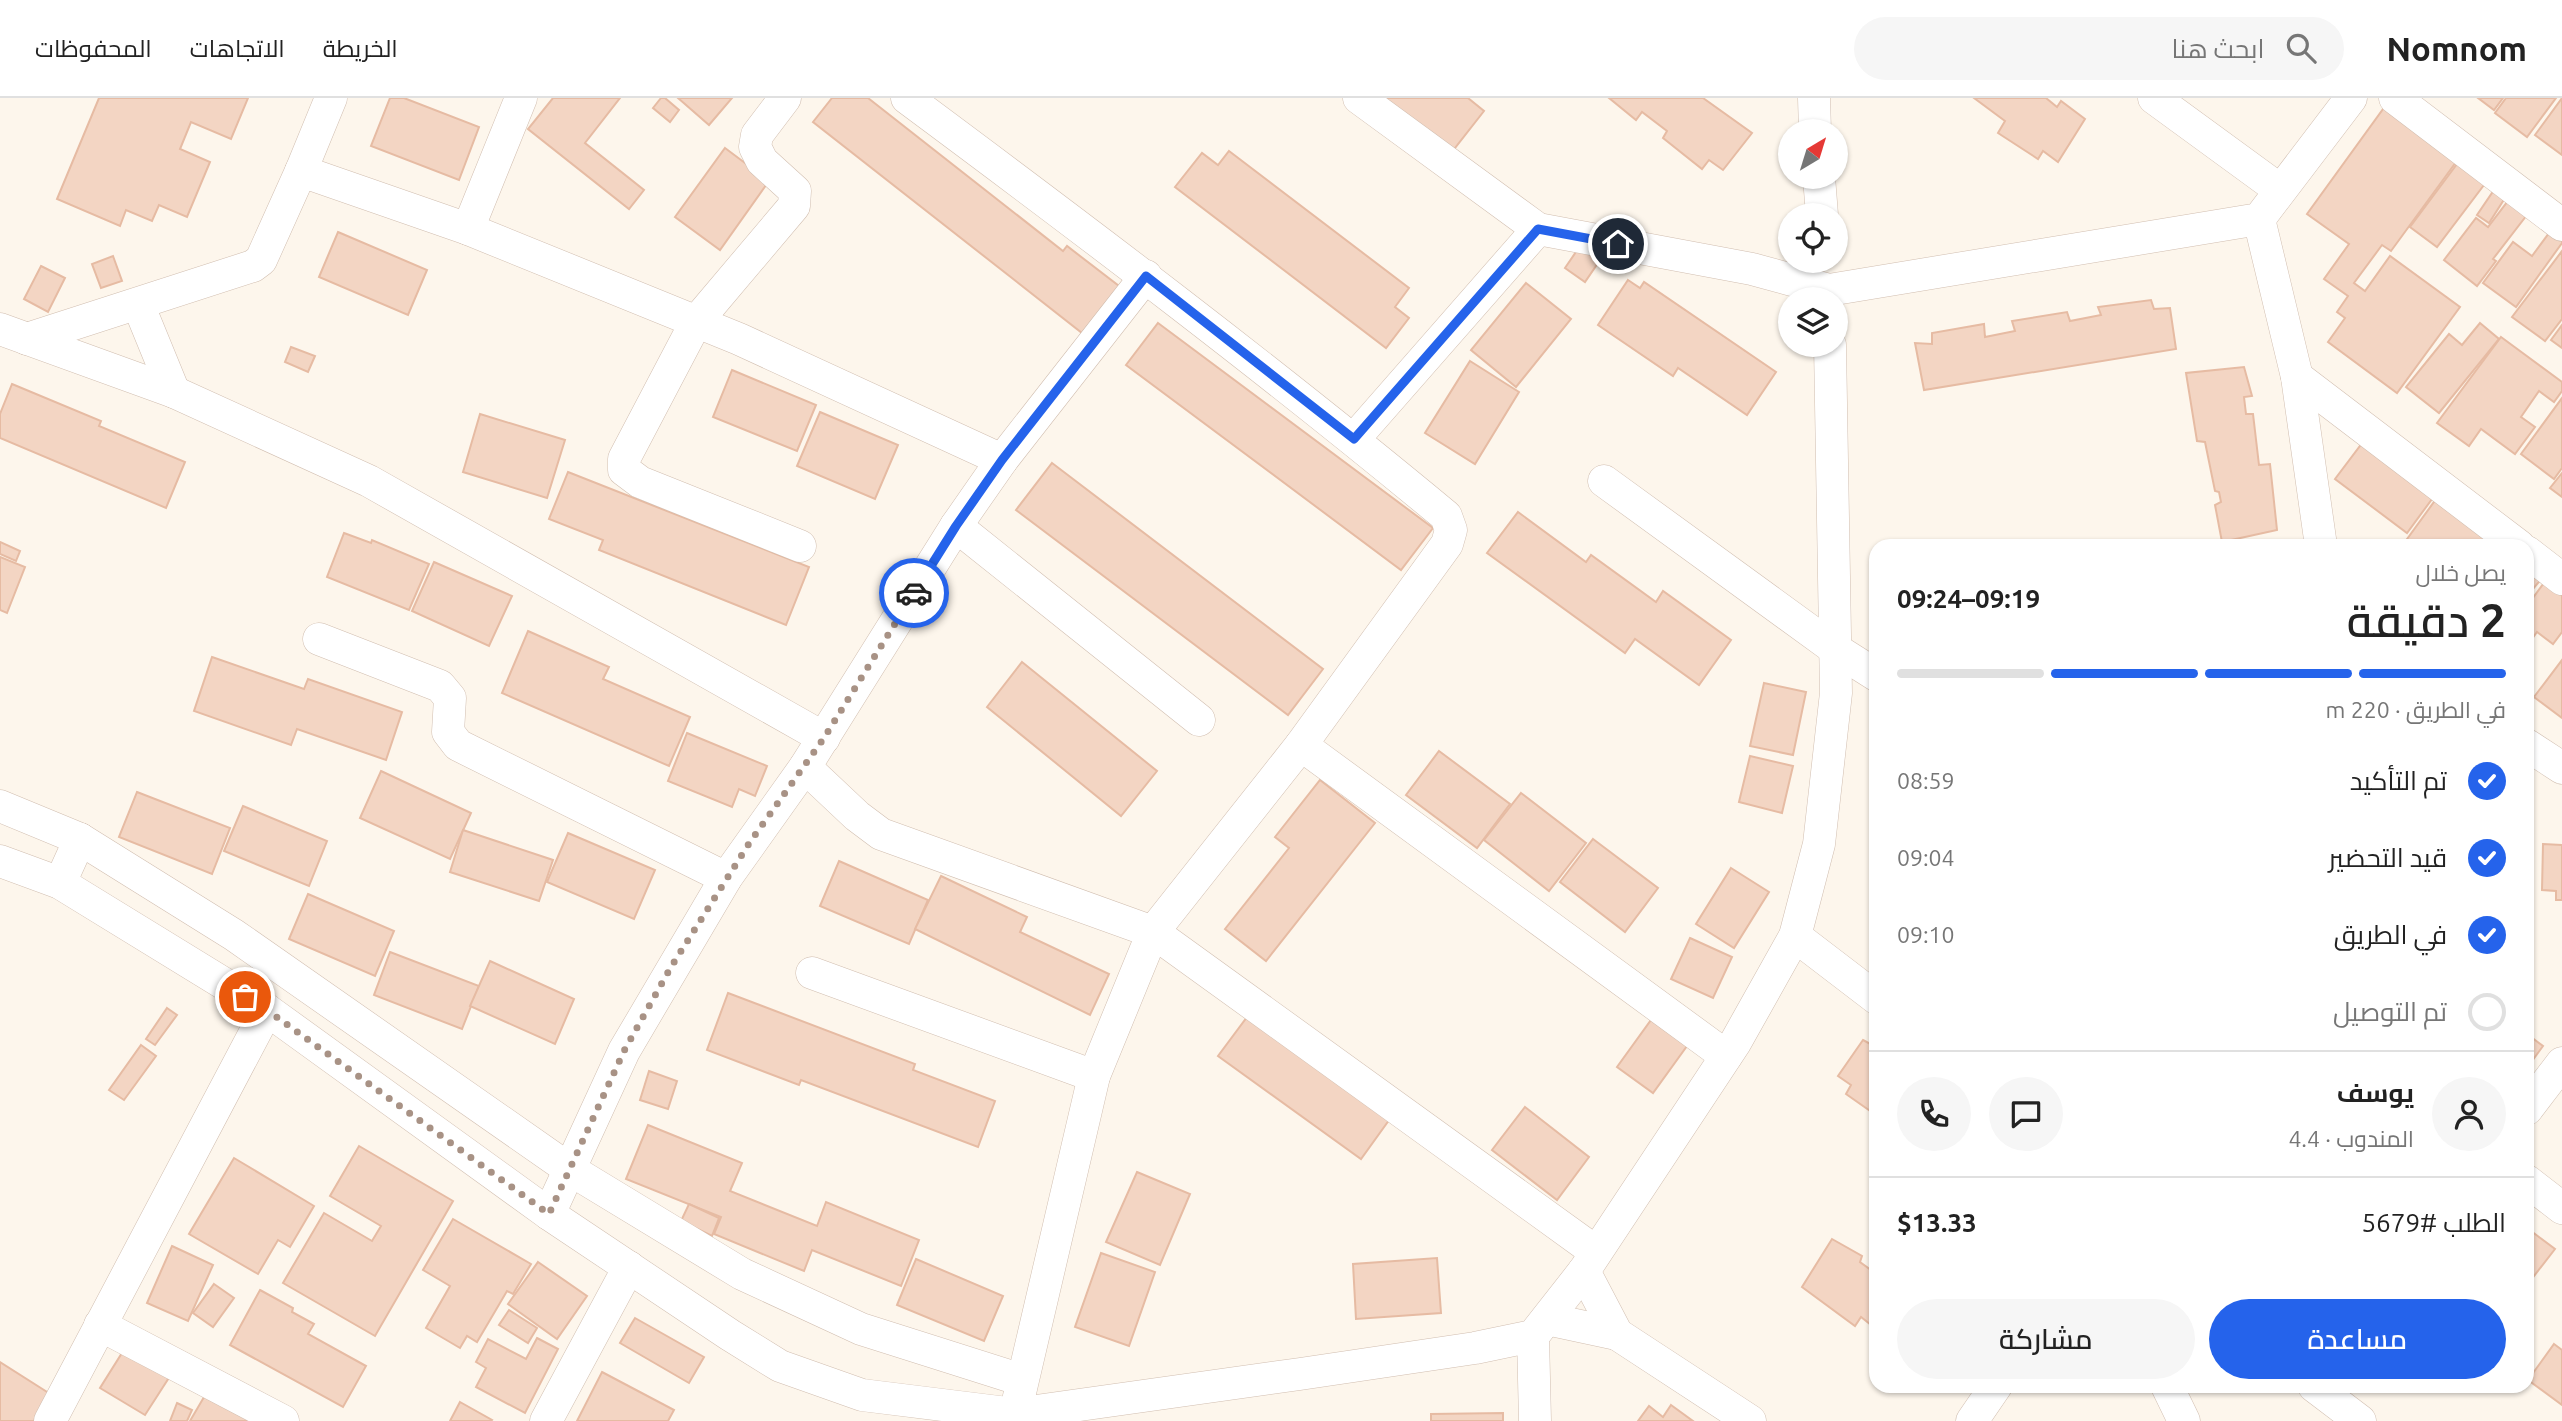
<!DOCTYPE html>
<html lang="ar">
<meta charset="utf-8">
<style>
body{margin:0;font-family:Ubuntu,Cairo,sans-serif;background:#f6f6f6;color:#222;direction:rtl;height:100vh;display:flex;flex-direction:column;font-size:26px;white-space:nowrap}
*{box-sizing:border-box;margin:0}
p{font-size:23px;color:#767676}
.icon{flex:none;width:38px;height:38px;fill:none;stroke:currentColor;stroke-width:2;stroke-linecap:round;stroke-linejoin:round}
.map{position:relative;flex:1;overflow:hidden;direction:ltr}
.drawer{position:absolute;left:1869px;top:441px;width:665px;height:854px;display:flex;flex-direction:column;background:#fff;border-radius:21px;box-shadow:0 2px 5px #0004;direction:rtl}
.drawer>*{flex:none}
.needle{width:46px;rotate:38deg}
.controls{position:absolute;left:1778px;top:21px;display:grid;gap:14px}
.controls a{display:grid;place-items:center;width:70px;height:70px;border-radius:50%;background:#fff;box-shadow:0 2px 5px #0004;font-size:35px}
.pin{position:absolute;display:grid;place-items:center;width:60px;height:60px;color:#fff;margin:-30px;border:4px solid #fff;border-radius:50%;box-shadow:0 2px 7px #0007}
.courier{position:absolute;display:grid;place-items:center;width:70px;height:70px;margin:-35px;border:5px solid #2563eb;border-radius:50%;background:#fff;color:#222;box-shadow:0 2px 9px #0007}
.headline em{font-style:normal;font-weight:600}
.headline div{display:flex;flex-direction:column-reverse}
.headline{display:flex;align-items:center;justify-content:space-between;height:119px;padding:0 28px}
h1{font-size:46px;font-weight:600;line-height:52px}
.bar{display:grid;grid-template-columns:repeat(4,1fr);gap:10px 7px;align-content:center;height:84px;padding:0 28px}
.bar i{height:9px;border-radius:5px;background:#e0e0e0}
.bar .active{background:#2563eb}
.bar p{grid-column:span 4}
.line{display:flex;align-items:center;gap:18px;padding:0 28px;border-top:2px solid #e0e0e0}
.line div{flex:1}
.round{display:grid;place-items:center;flex:none;width:74px;height:74px;border-radius:37px;background:#f6f6f6}
ol{padding:0 28px;list-style:none}
li{display:flex;align-items:center;gap:21px;height:77px}
li p{margin-inline-start:auto}
li .icon{padding:7px;border-radius:50%;background:#2563eb;color:#fff;stroke-width:4}
li:last-child{color:#767676}
li i{width:38px;height:38px;border:4px solid #e0e0e0;border-radius:50%}
.button{display:flex;gap:14px;margin-top:auto;padding:14px 28px}
.button a{flex:1;height:80px;border-radius:42px;background:#2563eb;color:#fff;font-size:28px;font-weight:600;line-height:80px;text-align:center}
.button a+a{background:#f6f6f6;color:#222}
header{display:flex;align-items:center;gap:42px;box-sizing:border-box;height:98px;padding:0 35px;background:#fff;border-bottom:2px solid #e0e0e0}
header strong{font-size:33px}
nav{display:flex;gap:38px;margin-inline-start:auto;font-size:24px}
.search{width:490px;height:63px;background:#f6f6f6;display:flex;align-items:center;gap:18px;box-sizing:border-box;padding:0 24px;border-radius:38px;color:#767676;font-size:26px}
.map>svg:first-child{display:block}
</style>
<header>
<strong>Nomnom</strong>
<div class="search"><svg class="icon" aria-label="search" viewBox="0 0 24 24"><circle cx="10" cy="10" r="6"/><path d="M15 15l6 6"/></svg>ابحث هنا</div>
<nav><a>الخريطة</a><a>الاتجاهات</a><a>المحفوظات</a></nav>
</header>
<div class="map">
<svg width="2562" height="1323" viewBox="0 0 2562 1323">
<rect width="100%" height="100%" fill="#fdf6ec"/>
<g fill="#f3d5c3" stroke="#e6bba3" stroke-width="2">
<path d="M 99,0 L 248,0 L 231,41 L 191,24 L 180,51 L 210,64 L 187,119 L 159,107 L 152,123 L 126,112 L 120,128 L 57,101 Z"/>
<path d="M 390,0 L 404,0 L 479,29 L 459,82 L 371,48 Z"/>
<path d="M 553,0 L 620,0 L 585,45 L 644,92 L 629,111 L 528,31 Z"/>
<path d="M 661,0 L 665,0 L 679,12 L 670,24 L 653,10 Z"/>
<path d="M 678,0 L 732,0 L 709,27 Z"/>
<path d="M 832,0 L 868,0 L 1063,153 L 1067,148 L 1119,188 L 1082,235 L 813,24 Z"/>
<path d="M 1380,0 L 1468,0 L 1484,13 L 1451,55 Z"/>
<path d="M 1609,0 L 1703,0 L 1752,35 L 1723,72 L 1709,62 L 1702,71 L 1663,40 L 1667,33 L 1642,14 L 1636,22 Z"/>
<path d="M 1974,0 L 2046,0 L 2057,9 L 2061,3 L 2085,21 L 2058,64 L 2043,53 L 2038,61 L 1998,35 L 2005,23 Z"/>
<path d="M 2478,0 L 2503,0 L 2494,12 Z"/>
<path d="M 2506,0 L 2556,0 L 2527,39 L 2495,15 Z"/>
<path d="M 2562,0 L 2562,57 L 2535,37 Z"/>
<path d="M 2386,7 L 2459,60 L 2391,153 L 2382,147 L 2354,185 L 2365,193 L 2390,158 L 2460,209 L 2397,295 L 2328,244 L 2345,220 L 2337,214 L 2348,198 L 2324,181 L 2349,146 L 2307,116 Z"/>
<path d="M 725,50 L 769,83 L 720,152 L 675,119 Z"/>
<path d="M 1229,53 L 1409,190 L 1395,209 L 1409,220 L 1386,250 L 1175,89 L 1202,55 L 1218,67 Z"/>
<path d="M 2460,62 L 2487,83 L 2437,149 L 2410,129 Z"/>
<path d="M 2494,92 L 2505,100 L 2489,125 L 2477,117 Z"/>
<path d="M 2511,99 L 2530,113 L 2493,161 L 2496,163 L 2477,188 L 2444,162 L 2476,120 L 2488,129 Z"/>
<path d="M 2552,131 L 2562,138 L 2562,145 L 2516,209 L 2483,185 L 2513,144 L 2532,158 Z"/>
<path d="M 338,134 L 427,172 L 408,217 L 319,179 Z"/>
<path d="M 1580,148 L 1600,162 L 1585,184 L 1565,170 Z"/>
<path d="M 2562,153 L 2562,221 L 2545,243 L 2512,219 Z"/>
<path d="M 113,158 L 122,183 L 101,190 L 92,166 Z"/>
<path d="M 41,168 L 65,180 L 48,214 L 24,201 Z"/>
<path d="M 1628,182 L 1640,190 L 1644,184 L 1776,274 L 1747,317 L 1678,270 L 1673,278 L 1598,227 Z"/>
<path d="M 1526,185 L 1571,221 L 1516,289 L 1471,252 Z"/>
<path d="M 2151,202 L 2154,211 L 2170,210 L 2176,251 L 1924,292 L 1915,245 L 1932,246 L 1932,235 L 1984,226 L 1985,239 L 2015,233 L 2012,223 L 2067,214 L 2070,223 L 2101,217 L 2098,209 Z"/>
<path d="M 1158,225 L 1433,430 L 1401,472 L 1126,267 Z"/>
<path d="M 2480,225 L 2499,241 L 2439,315 L 2406,289 L 2449,236 L 2462,247 Z"/>
<path d="M 2562,227 L 2562,250 L 2551,242 Z"/>
<path d="M 2501,239 L 2562,284 L 2562,293 L 2554,304 L 2539,293 L 2521,319 L 2535,329 L 2515,356 L 2481,331 L 2469,348 L 2437,325 Z"/>
<path d="M 291,249 L 315,258 L 308,274 L 285,264 Z"/>
<path d="M 1470,263 L 1519,294 L 1475,366 L 1425,335 Z"/>
<path d="M 2244,269 L 2252,298 L 2244,299 L 2246,316 L 2253,316 L 2259,367 L 2270,366 L 2277,432 L 2222,444 L 2215,407 L 2221,404 L 2219,394 L 2215,393 L 2205,344 L 2197,343 L 2186,275 Z"/>
<path d="M 732,272 L 816,307 L 797,353 L 713,319 Z"/>
<path d="M 12,286 L 101,323 L 99,328 L 185,364 L 166,410 L 0,340 L 0,316 Z"/>
<path d="M 2562,300 L 2562,370 L 2554,381 L 2521,356 Z"/>
<path d="M 820,314 L 898,347 L 875,401 L 797,368 Z"/>
<path d="M 480,316 L 565,342 L 547,400 L 463,374 Z"/>
<path d="M 2363,344 L 2435,397 L 2407,435 L 2335,381 Z"/>
<path d="M 1052,365 L 1323,571 L 1288,617 L 1016,412 Z"/>
<path d="M 568,374 L 809,469 L 786,527 L 599,452 L 603,442 L 549,421 Z"/>
<path d="M 2562,375 L 2562,399 L 2550,390 Z"/>
<path d="M 2439,397 L 2502,448 L 2402,448 Z"/>
<path d="M 1518,414 L 1586,464 L 1591,457 L 1656,504 L 1663,493 L 1731,542 L 1699,587 L 1635,541 L 1625,555 L 1487,455 Z"/>
<path d="M 344,435 L 371,445 L 372,442 L 429,466 L 409,512 L 327,479 Z"/>
<path d="M 0,444 L 20,453 L 16,463 L 0,456 Z"/>
<path d="M 0,459 L 25,469 L 7,515 L 0,512 Z"/>
<path d="M 434,464 L 512,498 L 489,548 L 412,513 Z"/>
<path d="M 2527,466 L 2543,479 L 2527,498 Z"/>
<path d="M 2549,478 L 2562,487 L 2562,534 L 2553,546 L 2537,534 L 2527,548 L 2527,508 Z"/>
<path d="M 528,533 L 609,569 L 603,581 L 690,619 L 669,668 L 502,595 Z"/>
<path d="M 212,559 L 304,591 L 308,581 L 402,614 L 386,662 L 297,631 L 291,647 L 194,613 Z"/>
<path d="M 2562,562 L 2562,620 L 2534,599 Z"/>
<path d="M 1022,564 L 1157,673 L 1121,718 L 987,609 Z"/>
<path d="M 1764,585 L 1806,594 L 1793,657 L 1750,648 Z"/>
<path d="M 687,635 L 767,668 L 755,698 L 739,691 L 732,709 L 668,683 Z"/>
<path d="M 1439,653 L 1510,706 L 1477,750 L 1406,697 Z"/>
<path d="M 1750,658 L 1793,668 L 1782,715 L 1739,704 Z"/>
<path d="M 381,673 L 471,715 L 450,761 L 360,720 Z"/>
<path d="M 1320,682 L 1375,725 L 1266,863 L 1225,831 L 1289,750 L 1275,739 Z"/>
<path d="M 137,694 L 230,730 L 212,776 L 119,739 Z"/>
<path d="M 1521,695 L 1586,745 L 1549,793 L 1484,742 Z"/>
<path d="M 243,708 L 327,743 L 309,788 L 224,753 Z"/>
<path d="M 463,732 L 553,762 L 539,803 L 450,774 Z"/>
<path d="M 568,735 L 655,772 L 634,821 L 547,784 Z"/>
<path d="M 1593,741 L 1658,790 L 1625,834 L 1560,784 Z"/>
<path d="M 2543,746 L 2562,747 L 2562,802 L 2556,802 L 2556,793 L 2542,792 Z"/>
<path d="M 839,763 L 928,802 L 909,846 L 820,808 Z"/>
<path d="M 1731,770 L 1769,794 L 1734,850 L 1696,826 Z"/>
<path d="M 941,778 L 1027,819 L 1020,834 L 1109,876 L 1090,917 L 915,831 Z"/>
<path d="M 308,796 L 394,833 L 375,878 L 289,841 Z"/>
<path d="M 1690,840 L 1732,859 L 1713,900 L 1671,881 Z"/>
<path d="M 390,854 L 479,888 L 462,931 L 374,897 Z"/>
<path d="M 490,863 L 574,901 L 555,946 L 470,908 Z"/>
<path d="M 728,895 L 915,966 L 913,972 L 995,1003 L 978,1049 L 801,982 L 799,987 L 707,952 Z"/>
<path d="M 167,910 L 177,917 L 155,947 L 146,941 Z"/>
<path d="M 1250,915 L 1392,1018 L 1361,1061 L 1218,958 Z"/>
<path d="M 1651,922 L 1687,948 L 1653,995 L 1617,969 Z"/>
<path d="M 2527,936 L 2543,948 L 2527,970 Z"/>
<path d="M 1863,942 L 1876,949 L 1876,1017 L 1846,996 L 1851,987 L 1838,978 Z"/>
<path d="M 141,947 L 156,958 L 124,1002 L 109,992 Z"/>
<path d="M 649,973 L 677,983 L 668,1011 L 640,1002 Z"/>
<path d="M 1525,1009 L 1589,1059 L 1557,1102 L 1492,1052 Z"/>
<path d="M 648,1027 L 742,1065 L 730,1093 L 817,1128 L 826,1104 L 919,1142 L 901,1188 L 812,1152 L 804,1173 L 714,1136 L 721,1119 L 626,1081 Z"/>
<path d="M 359,1048 L 453,1103 L 375,1238 L 283,1185 L 324,1115 L 372,1143 L 381,1128 L 330,1098 Z"/>
<path d="M 234,1060 L 314,1108 L 290,1149 L 278,1142 L 258,1176 L 189,1136 Z"/>
<path d="M 1137,1074 L 1190,1096 L 1160,1167 L 1106,1144 Z"/>
<path d="M 689,1106 L 719,1120 L 712,1138 L 681,1123 Z"/>
<path d="M 453,1121 L 531,1166 L 513,1196 L 507,1193 L 477,1244 L 467,1238 L 460,1250 L 426,1230 L 450,1188 L 423,1172 Z"/>
<path d="M 2527,1130 L 2555,1151 L 2527,1187 Z"/>
<path d="M 1832,1141 L 1862,1158 L 1860,1164 L 1871,1172 L 1876,1169 L 1876,1231 L 1861,1219 L 1855,1228 L 1802,1189 Z"/>
<path d="M 172,1148 L 213,1167 L 188,1223 L 147,1205 Z"/>
<path d="M 1101,1155 L 1155,1174 L 1129,1248 L 1075,1229 Z"/>
<path d="M 1437,1160 L 1441,1215 L 1356,1221 L 1353,1166 Z"/>
<path d="M 916,1161 L 1003,1198 L 984,1243 L 897,1207 Z"/>
<path d="M 538,1164 L 587,1198 L 557,1241 L 508,1206 Z"/>
<path d="M 214,1186 L 234,1200 L 213,1229 L 193,1215 Z"/>
<path d="M 260,1192 L 293,1210 L 292,1214 L 314,1226 L 308,1236 L 366,1268 L 343,1309 L 230,1247 Z"/>
<path d="M 509,1212 L 537,1230 L 528,1245 L 499,1227 Z"/>
<path d="M 635,1220 L 704,1259 L 689,1285 L 620,1245 Z"/>
<path d="M 537,1240 L 558,1251 L 525,1315 L 476,1289 L 486,1270 L 476,1264 L 488,1241 L 526,1261 Z"/>
<path d="M 2554,1246 L 2562,1252 L 2562,1307 L 2528,1282 Z"/>
<path d="M 127,1247 L 172,1275 L 145,1317 L 100,1290 Z"/>
<path d="M 0,1264 L 55,1299 L 40,1323 L 0,1323 Z"/>
<path d="M 602,1274 L 674,1312 L 668,1323 L 577,1323 Z"/>
<path d="M 211,1287 L 272,1323 L 190,1323 Z"/>
<path d="M 460,1304 L 492,1322 L 491,1323 L 450,1323 Z"/>
<path d="M 177,1305 L 192,1312 L 187,1323 L 170,1323 Z"/>
<path d="M 1671,1307 L 1693,1323 L 1638,1323 L 1649,1308 L 1663,1319 Z"/>
<path d="M 1503,1315 L 1503,1323 L 1431,1323 L 1431,1316 Z"/>
</g>
<g fill="none" stroke-linecap="round" stroke-linejoin="round">
<g stroke="#d1beb0" stroke-width="33">
<g id="street">
<path d="M 785,0 L 757,37 L 755,49 L 762,63 L 795,93 L 794,108 L 696,224 L 624,361 L 624,372 L 640,384 L 800,448"/>
<path d="M 907,0 C 1090,136 1271,273 1446,418 L 1451,432 L 1447,446 L 1301,647 L 1153,834 L 1094,978 L 1015,1316 L 1015,1323"/>
<path d="M 1359,0 L 1538,131 L 1752,171 L 1829,192 L 2259,121 L 2351,0"/>
<path d="M 1814,0 L 1815,33"/>
<path d="M 2154,0 L 2280,92"/>
<path d="M 2395,0 L 2562,127"/>
<path d="M 301,73 L 331,0"/>
<path d="M 1819,79 L 1822,117"/>
<path d="M 2259,121 L 2297,279 L 2321,448"/>
<path d="M 468,131 L 521,0"/>
<path d="M 138,206 L 174,294"/>
<path d="M 0,231 L 174,294 L 369,383 L 824,640"/>
<path d="M 27,241 L 253,168 L 261,162 L 301,73 L 468,131 L 739,241 L 1002,362"/>
<path d="M 2297,279 L 2519,448"/>
<path d="M 1354,341 L 1538,131"/>
<path d="M 1604,383 L 1835,551 L 1876,577"/>
<path d="M 956,428 L 1199,622"/>
<path d="M 2527,454 L 2562,481"/>
<path d="M 319,541 L 440,588 L 450,600 L 448,634 L 458,647 L 726,780"/>
<path d="M 1301,647 L 1726,958"/>
<path d="M 2527,647 L 2562,670"/>
<path d="M 805,669 L 857,718 L 881,736 L 1153,834 L 1596,1154"/>
<path d="M 0,708 L 80,741 L 60,785"/>
<path d="M 80,741 L 234,837 L 569,1071 L 742,1176 L 861,1231 L 1022,1282"/>
<path d="M 0,763 L 60,785 L 267,912 L 549,1116 L 730,1237 L 780,1268 L 862,1297 L 1015,1316 L 1300,1276 L 1475,1250 L 1533,1238 L 1584,1173 L 1735,945 L 1795,838 L 1819,746 L 1836,595 L 1830,247"/>
<path d="M 1795,838 L 1876,900"/>
<path d="M 812,875 L 1094,978"/>
<path d="M 2527,1011 L 2562,965"/>
<path d="M 2527,1083 L 2562,1110"/>
<path d="M 549,1116 L 624,953 L 726,780 L 805,669 L 956,428 L 1002,362 L 1146,178"/>
<path d="M 1584,1173 L 1617,1236 L 1750,1323"/>
<path d="M 1547,1221 L 1617,1236"/>
<path d="M 100,1227 L 283,1323"/>
<path d="M 1533,1238 L 1535,1323"/>
<path d="M 2167,1288 L 2184,1323"/>
<path d="M 2314,1288 L 2360,1323"/>
<path d="M 50,1323 L 267,912"/>
<path d="M 546,1323 L 629,1169"/>
<path d="M 1972,1323 L 1996,1288"/>
</g>
</g>
<use href="#street" stroke="#fff" stroke-width="32"/>
</g>
<g fill="none" stroke-linecap="round" stroke-linejoin="round">
<path stroke="#a89285" stroke-width="7" stroke-dasharray="0 12.6" d="M 245,899 L 267,912 L 549,1116 L 624,953 L 671,869 L 750,744 L 824,640 L 914,495"/>
<path stroke="#2563eb" stroke-width="9" d="M 914,495 L 956,428 L 1002,362 L 1146,178 L 1354,341 L 1538,131 L 1618,146"/>
</g>
</svg>
<div class="controls">
<a><svg class="needle" viewBox="-14 -14 28 28"><path d="M0-13l5 13h-10z" fill="#e53935"/><path d="M0 13l5-13h-10z" fill="#767676"/></svg></a>
<a><svg class="icon" aria-label="locate" viewBox="0 0 24 24"><circle cx="12" cy="12" r="6"/><path d="M12 2v4M12 18v4M2 12h4M18 12h4"/></svg></a>
<a><svg class="icon" aria-label="layers" viewBox="0 0 24 24"><path d="M12 4l9 5-9 5-9-5zM3 14l9 5 9-5"/></svg></a>
</div>
<div class="pin" style="left:245px;top:899px;background:#ea580c"><svg class="icon" aria-label="bag" viewBox="0 0 24 24"><path d="M5 8h14l-1 12H6zM9 8a3 3 0 0 1 6 0"/></svg></div>
<div class="pin" style="left:1618px;top:146px;background:#1f2937"><svg class="icon" aria-label="home" viewBox="0 0 24 24"><path d="M3 11l9-7 9 7M6 9v11h12V9"/></svg></div>
<div class="courier" style="left:914px;top:495px"><svg class="icon" aria-label="car" viewBox="0 0 24 24"><path d="M5 17H2v-5l4-1 3-4h7l3 4 3 1v5h-3M9 17h6M6 11h13"/><circle cx="7" cy="17" r="2"/><circle cx="17" cy="17" r="2"/></svg></div>
<section class="drawer">
<div class="headline"><div><h1>2 دقيقة</h1><p>يصل خلال</p></div><em>09:19–09:24</em></div>
<div class="bar"><i class="active"></i><i class="active"></i><i class="active"></i><i></i><p>في الطريق · 220 m</p></div>
<ol>
<li><svg class="icon" aria-label="check" viewBox="0 0 24 24"><path d="M5 12l5 5 9-10"/></svg>تم التأكيد<p>08:59</p></li>
<li><svg class="icon" aria-label="check" viewBox="0 0 24 24"><path d="M5 12l5 5 9-10"/></svg>قيد التحضير<p>09:04</p></li>
<li><svg class="icon" aria-label="check" viewBox="0 0 24 24"><path d="M5 12l5 5 9-10"/></svg>في الطريق<p>09:10</p></li>
<li><i></i>تم التوصيل</li>
</ol>
<div class="line" style="height:126px"><a class="round"><svg class="icon" aria-label="person" viewBox="0 0 24 24"><circle cx="12" cy="8" r="4"/><path d="M4 21q1-7 8-7t8 7"/></svg></a><div><b>يوسف</b><p>المندوب · 4.4</p></div><a class="round"><svg class="icon" aria-label="chat" viewBox="0 0 24 24"><path d="M4 5h16v11H9l-5 4z"/></svg></a><a class="round"><svg class="icon" aria-label="phone" viewBox="0 0 24 24"><path d="M5 4h4l2 5-3 2q2 4 5 5l2-3 5 2v4C11 20 4 13 5 4z"/></svg></a></div>
<div class="line" style="height:91px"><div>الطلب #5679</div><b>$13.33</b></div>
<div class="button"><a>مساعدة</a><a>مشاركة</a></div>
</section>
</div>
